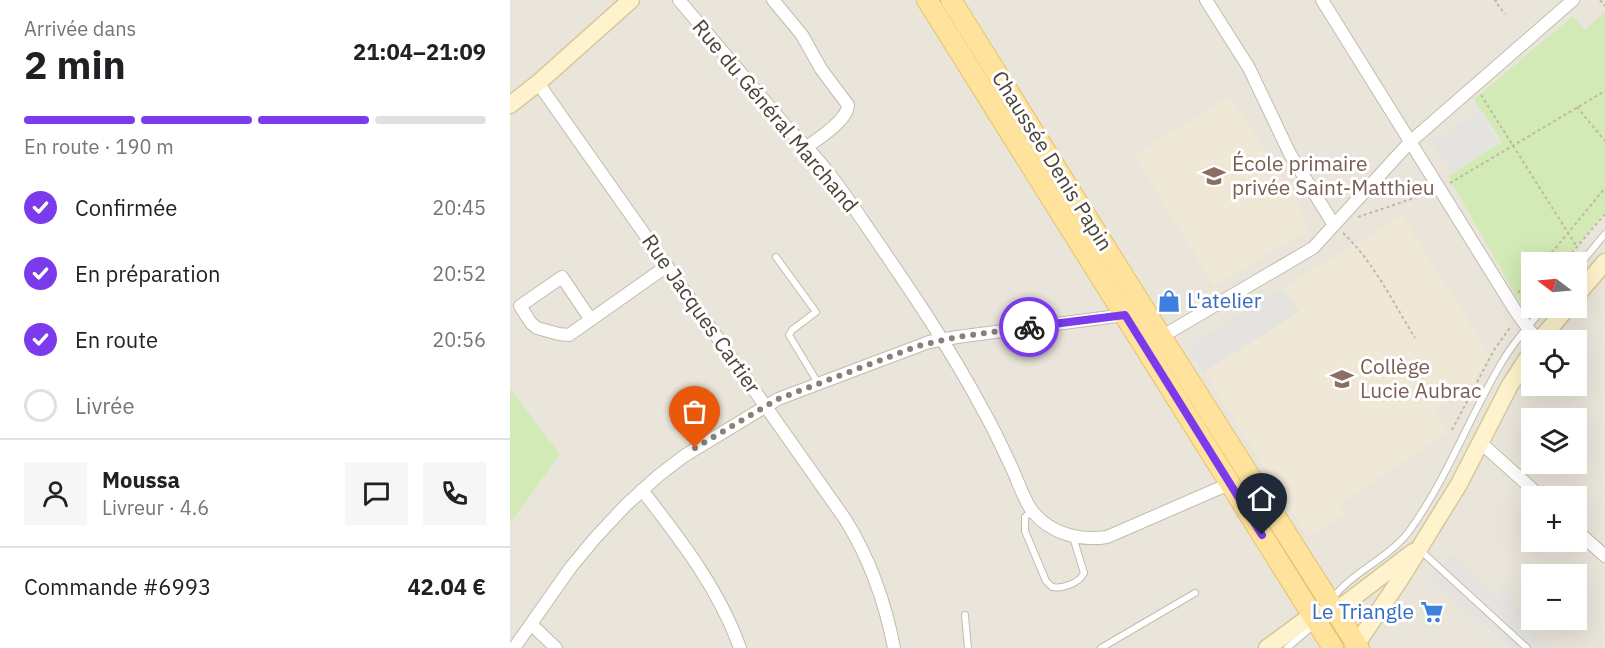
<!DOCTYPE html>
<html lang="fr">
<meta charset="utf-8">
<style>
body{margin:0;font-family:"IBM Plex Sans",sans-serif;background:#f6f6f6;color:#202124;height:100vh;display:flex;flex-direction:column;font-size:22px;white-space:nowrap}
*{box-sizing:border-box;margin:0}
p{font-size:20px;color:#757577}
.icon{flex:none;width:33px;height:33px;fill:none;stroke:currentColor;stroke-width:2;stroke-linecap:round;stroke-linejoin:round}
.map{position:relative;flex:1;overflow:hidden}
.panel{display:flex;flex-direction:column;background:#fff;width:510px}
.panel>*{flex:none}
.needle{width:39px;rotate:286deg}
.tools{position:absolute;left:1011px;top:252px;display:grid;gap:12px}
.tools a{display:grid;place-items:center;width:66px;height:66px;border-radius:0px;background:#fff;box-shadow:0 6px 24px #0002;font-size:30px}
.pin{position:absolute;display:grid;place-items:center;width:51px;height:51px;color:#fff;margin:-62px -26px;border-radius:50% 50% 50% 0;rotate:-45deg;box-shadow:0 0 6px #0007}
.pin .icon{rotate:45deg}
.courier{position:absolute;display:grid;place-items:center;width:60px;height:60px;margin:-30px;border:4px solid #7c3aed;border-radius:50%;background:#fff;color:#222;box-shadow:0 2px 8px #0007}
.head em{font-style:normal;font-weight:700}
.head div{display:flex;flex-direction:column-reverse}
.head{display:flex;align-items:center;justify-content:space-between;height:102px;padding:0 24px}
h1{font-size:39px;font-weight:700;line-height:45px}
.bar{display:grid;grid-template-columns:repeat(4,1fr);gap:9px 6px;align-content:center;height:72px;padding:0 24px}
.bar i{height:8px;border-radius:4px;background:#e0e0e0}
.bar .selected{background:#7c3aed}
.bar p{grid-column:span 4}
.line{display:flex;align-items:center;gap:15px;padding:0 24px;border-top:2px solid #e0e0e0}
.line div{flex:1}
.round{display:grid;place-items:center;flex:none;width:63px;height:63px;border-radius:0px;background:#f6f6f6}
ol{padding:0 24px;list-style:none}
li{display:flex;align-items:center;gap:18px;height:66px}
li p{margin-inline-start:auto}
li .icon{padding:6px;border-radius:50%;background:#7c3aed;color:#fff;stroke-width:4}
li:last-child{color:#757577}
li i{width:33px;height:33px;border:3px solid #e0e0e0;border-radius:50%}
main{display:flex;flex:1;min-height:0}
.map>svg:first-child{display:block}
</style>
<main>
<section class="panel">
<div class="head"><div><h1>2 min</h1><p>Arrivée dans</p></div><em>21:04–21:09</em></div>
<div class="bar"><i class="selected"></i><i class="selected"></i><i class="selected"></i><i></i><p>En route · 190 m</p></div>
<ol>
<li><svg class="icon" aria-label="check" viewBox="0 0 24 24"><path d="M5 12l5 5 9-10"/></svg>Confirmée<p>20:45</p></li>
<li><svg class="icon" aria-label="check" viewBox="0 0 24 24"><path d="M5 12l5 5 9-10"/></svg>En préparation<p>20:52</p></li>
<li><svg class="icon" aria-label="check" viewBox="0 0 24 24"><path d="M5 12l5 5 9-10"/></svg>En route<p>20:56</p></li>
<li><i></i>Livrée</li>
</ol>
<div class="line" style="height:108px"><a class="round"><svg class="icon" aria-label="person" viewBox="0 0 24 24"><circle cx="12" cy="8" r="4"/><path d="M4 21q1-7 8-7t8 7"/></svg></a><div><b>Moussa</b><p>Livreur · 4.6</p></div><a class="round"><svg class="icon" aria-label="chat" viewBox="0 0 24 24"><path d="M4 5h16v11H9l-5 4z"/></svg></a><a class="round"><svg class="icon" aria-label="phone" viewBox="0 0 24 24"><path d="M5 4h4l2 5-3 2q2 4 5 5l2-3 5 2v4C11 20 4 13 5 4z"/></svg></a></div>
<div class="line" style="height:78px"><div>Commande #6993</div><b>42.04 €</b></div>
</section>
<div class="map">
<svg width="1095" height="648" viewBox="0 0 1095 648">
<rect width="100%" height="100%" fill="#f6f3ec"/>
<path fill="#eae5da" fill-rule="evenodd" d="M 0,0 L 1095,0 L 1095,648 L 0,648 ZM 1022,262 L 1066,262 L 1066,308 L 1022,308 ZM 1022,340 L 1066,340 L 1066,386 L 1022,386 ZM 1022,418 L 1066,418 L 1066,464 L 1022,464 ZM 1022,496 L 1066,496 L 1066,542 L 1022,542 ZM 1022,574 L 1066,574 L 1066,620 L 1022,620 Z"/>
<g fill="#efe8d6">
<path d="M 720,96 L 785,197 L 798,230 L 704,285 L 624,155 Z"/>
<path d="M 892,216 L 979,353 L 962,386 L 924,410 L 938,432 L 829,504 L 834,514 L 798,537 L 678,346 Z"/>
</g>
<g fill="#d2eab5">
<path d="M 1095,11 L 1095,212 L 1053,262 L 1022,262 L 1021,301 L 1014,310 L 938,176 L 992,142 L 964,99 L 1063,16 L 1075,30 Z"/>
<path d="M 0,389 L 50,454 L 0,523 Z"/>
</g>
<g fill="#e5e3e0">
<path d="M 970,112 L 989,142 L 942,172 L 923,142 Z"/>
<path d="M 773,288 L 789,312 L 694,372 L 678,346 Z"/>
<path d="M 941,554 L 985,597 L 996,587 L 1028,638 L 1039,648 L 1000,648 L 919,578 Z"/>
</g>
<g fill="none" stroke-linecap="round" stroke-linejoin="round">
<g stroke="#c2bbae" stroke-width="8">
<g id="lane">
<path d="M 266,257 L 306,312 L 282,330 L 279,335 L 308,383"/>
<path d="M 1066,269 L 1095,234"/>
<path d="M 522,511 L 515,517 L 515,531 L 536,581 L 542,587 C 553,589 569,583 574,573 L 563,537"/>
<path d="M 911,551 L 1017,648"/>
<path d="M 822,599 C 843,571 880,558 900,530 C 938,477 959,417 992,362 C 1004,342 1019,325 1034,308"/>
<path d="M 455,615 L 458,648"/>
<path d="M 591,648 L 685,593"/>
<path d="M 777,648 L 804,625"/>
</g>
</g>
<g stroke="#c2bbae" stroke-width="14">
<g id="street">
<path d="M 169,0 L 280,131 C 311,158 338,199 362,234 C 401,291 440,348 473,410 C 485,431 495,453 505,475 C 510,487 515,502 523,512 C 541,534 570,541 597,537 L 719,484"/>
<path d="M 263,0 L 292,35 L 311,69 L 338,105 C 338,120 309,138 297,147"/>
<path d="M 696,0 L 739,68 L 780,154 L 824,225"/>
<path d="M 812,0 L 1005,310 L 1020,331 L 1029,340"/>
<path d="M 28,83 L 335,519 C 360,559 375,601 384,648"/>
<path d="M 81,320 L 52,277 L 10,306 L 21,323 L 27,328 L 49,334 L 59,335 L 157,266"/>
<path d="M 651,337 L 803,248 L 900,142 L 1063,0"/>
<path d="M 971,443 L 1030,496"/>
<path d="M 132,490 C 170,539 209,589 230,648"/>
<path d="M 1066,530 L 1095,556"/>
<path d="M 21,624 L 46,648"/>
<path d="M 4,648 L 61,567 L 86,537 L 116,505 L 148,476 L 174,456 L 268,399 L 419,342 L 447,337 L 615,315 L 632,324 L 642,338"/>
</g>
</g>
<g stroke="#d6c79b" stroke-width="19">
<g id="secondary">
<path d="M 0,105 L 28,83 L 121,0"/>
<path d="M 1066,296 L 1095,262"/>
<path d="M 1030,340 L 1057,308"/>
<path d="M 757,648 L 802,615 L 819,612 L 835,604 L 903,552"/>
<path d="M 844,648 L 891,578 L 949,484 L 1000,385 L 1022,351"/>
</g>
</g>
<g stroke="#e6c16a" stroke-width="22">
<g id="primary">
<path d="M 417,0 L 823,648"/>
<path d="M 441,0 L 656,344 L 849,648"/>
</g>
</g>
<g stroke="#c4b79f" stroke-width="2" stroke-dasharray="3 3" stroke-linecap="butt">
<path d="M 987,0 L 985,1 L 995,14"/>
<path d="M 1090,0 L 1095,6"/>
<path d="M 971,95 L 1067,247"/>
<path d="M 1067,107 L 1095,141"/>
<path d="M 940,183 L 1095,91"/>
<path d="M 848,217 L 919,193"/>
<path d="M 833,233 C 863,261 883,302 905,338"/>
<path d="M 1034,262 L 1095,188"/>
<path d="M 1054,262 L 1095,214"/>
<path d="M 1008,293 L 1022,277"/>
<path d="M 942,430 L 984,350 L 1001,326"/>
</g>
<use href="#lane" stroke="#fff" stroke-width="6"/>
<use href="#street" stroke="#fff" stroke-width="12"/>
<use href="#secondary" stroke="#fff3cd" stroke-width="16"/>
<use href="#primary" stroke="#ffe39c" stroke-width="20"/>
</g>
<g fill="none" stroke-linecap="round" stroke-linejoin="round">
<path stroke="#878178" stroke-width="6" stroke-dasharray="0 10.8" d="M 185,448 L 268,399 L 408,346 L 447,337 L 519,327"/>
<path stroke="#7c3aed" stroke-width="8" d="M 519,327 L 615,315 L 752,535"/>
</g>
<defs>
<g id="school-bare" transform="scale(1.8)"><path d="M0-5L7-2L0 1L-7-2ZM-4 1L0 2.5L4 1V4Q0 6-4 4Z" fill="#8d6e63" stroke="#fff" stroke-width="2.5" paint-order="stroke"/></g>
<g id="shop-bare" transform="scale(1.8)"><path d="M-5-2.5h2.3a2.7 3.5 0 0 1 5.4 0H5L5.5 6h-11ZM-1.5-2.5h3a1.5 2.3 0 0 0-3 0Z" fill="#3f7fe0" stroke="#fff" stroke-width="2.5" paint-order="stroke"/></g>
<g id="supermarket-bare" transform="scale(1.8)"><path d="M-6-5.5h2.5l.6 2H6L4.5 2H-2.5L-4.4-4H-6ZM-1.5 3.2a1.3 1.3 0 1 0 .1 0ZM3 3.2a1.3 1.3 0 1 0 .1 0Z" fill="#3f7fe0" stroke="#fff" stroke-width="2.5" paint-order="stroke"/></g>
</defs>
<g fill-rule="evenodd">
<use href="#school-bare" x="704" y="176"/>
<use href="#shop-bare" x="659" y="301"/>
<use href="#school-bare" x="832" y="379"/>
<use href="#supermarket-bare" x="922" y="612"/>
</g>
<g text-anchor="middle" stroke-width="6" stroke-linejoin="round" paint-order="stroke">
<g font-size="21" fill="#4b4439" stroke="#fff">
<text transform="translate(265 116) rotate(50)" y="7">Rue du Général Marchand</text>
<text transform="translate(542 161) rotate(58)" y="7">Chaussée Denis Papin</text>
<text transform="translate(191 314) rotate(55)" y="7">Rue Jacques Cartier</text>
</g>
<g font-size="21" fill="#785e54" stroke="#fff" text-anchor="start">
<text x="722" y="171">École primaire<tspan x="722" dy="24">privée Saint-Matthieu</tspan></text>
<text x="850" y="374">Collège<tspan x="850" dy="24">Lucie Aubrac</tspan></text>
</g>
<g font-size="21" fill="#366cbe" stroke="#fff" text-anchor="start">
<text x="677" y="308">L'atelier</text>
<text x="904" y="619" text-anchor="end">Le Triangle</text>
</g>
</g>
</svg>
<div class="tools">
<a><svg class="needle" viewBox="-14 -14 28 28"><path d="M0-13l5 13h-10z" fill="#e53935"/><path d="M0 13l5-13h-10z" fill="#757577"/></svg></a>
<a><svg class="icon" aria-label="locate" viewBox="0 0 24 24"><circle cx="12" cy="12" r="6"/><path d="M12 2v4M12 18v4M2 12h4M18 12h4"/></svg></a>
<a><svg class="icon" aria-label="layers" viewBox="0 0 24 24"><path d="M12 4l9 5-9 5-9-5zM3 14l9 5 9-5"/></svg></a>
<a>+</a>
<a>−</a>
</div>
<div class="pin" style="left:185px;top:448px;background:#ea580c"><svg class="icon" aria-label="bag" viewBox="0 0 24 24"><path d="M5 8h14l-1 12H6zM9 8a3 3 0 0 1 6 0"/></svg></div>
<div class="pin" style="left:752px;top:535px;background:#1f2937"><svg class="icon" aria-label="home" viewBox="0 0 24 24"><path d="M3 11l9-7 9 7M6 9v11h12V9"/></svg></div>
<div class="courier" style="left:519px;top:327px"><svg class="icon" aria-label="bike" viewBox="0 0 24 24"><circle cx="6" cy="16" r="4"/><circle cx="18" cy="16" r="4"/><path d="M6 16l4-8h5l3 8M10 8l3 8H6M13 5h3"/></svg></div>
</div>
</main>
